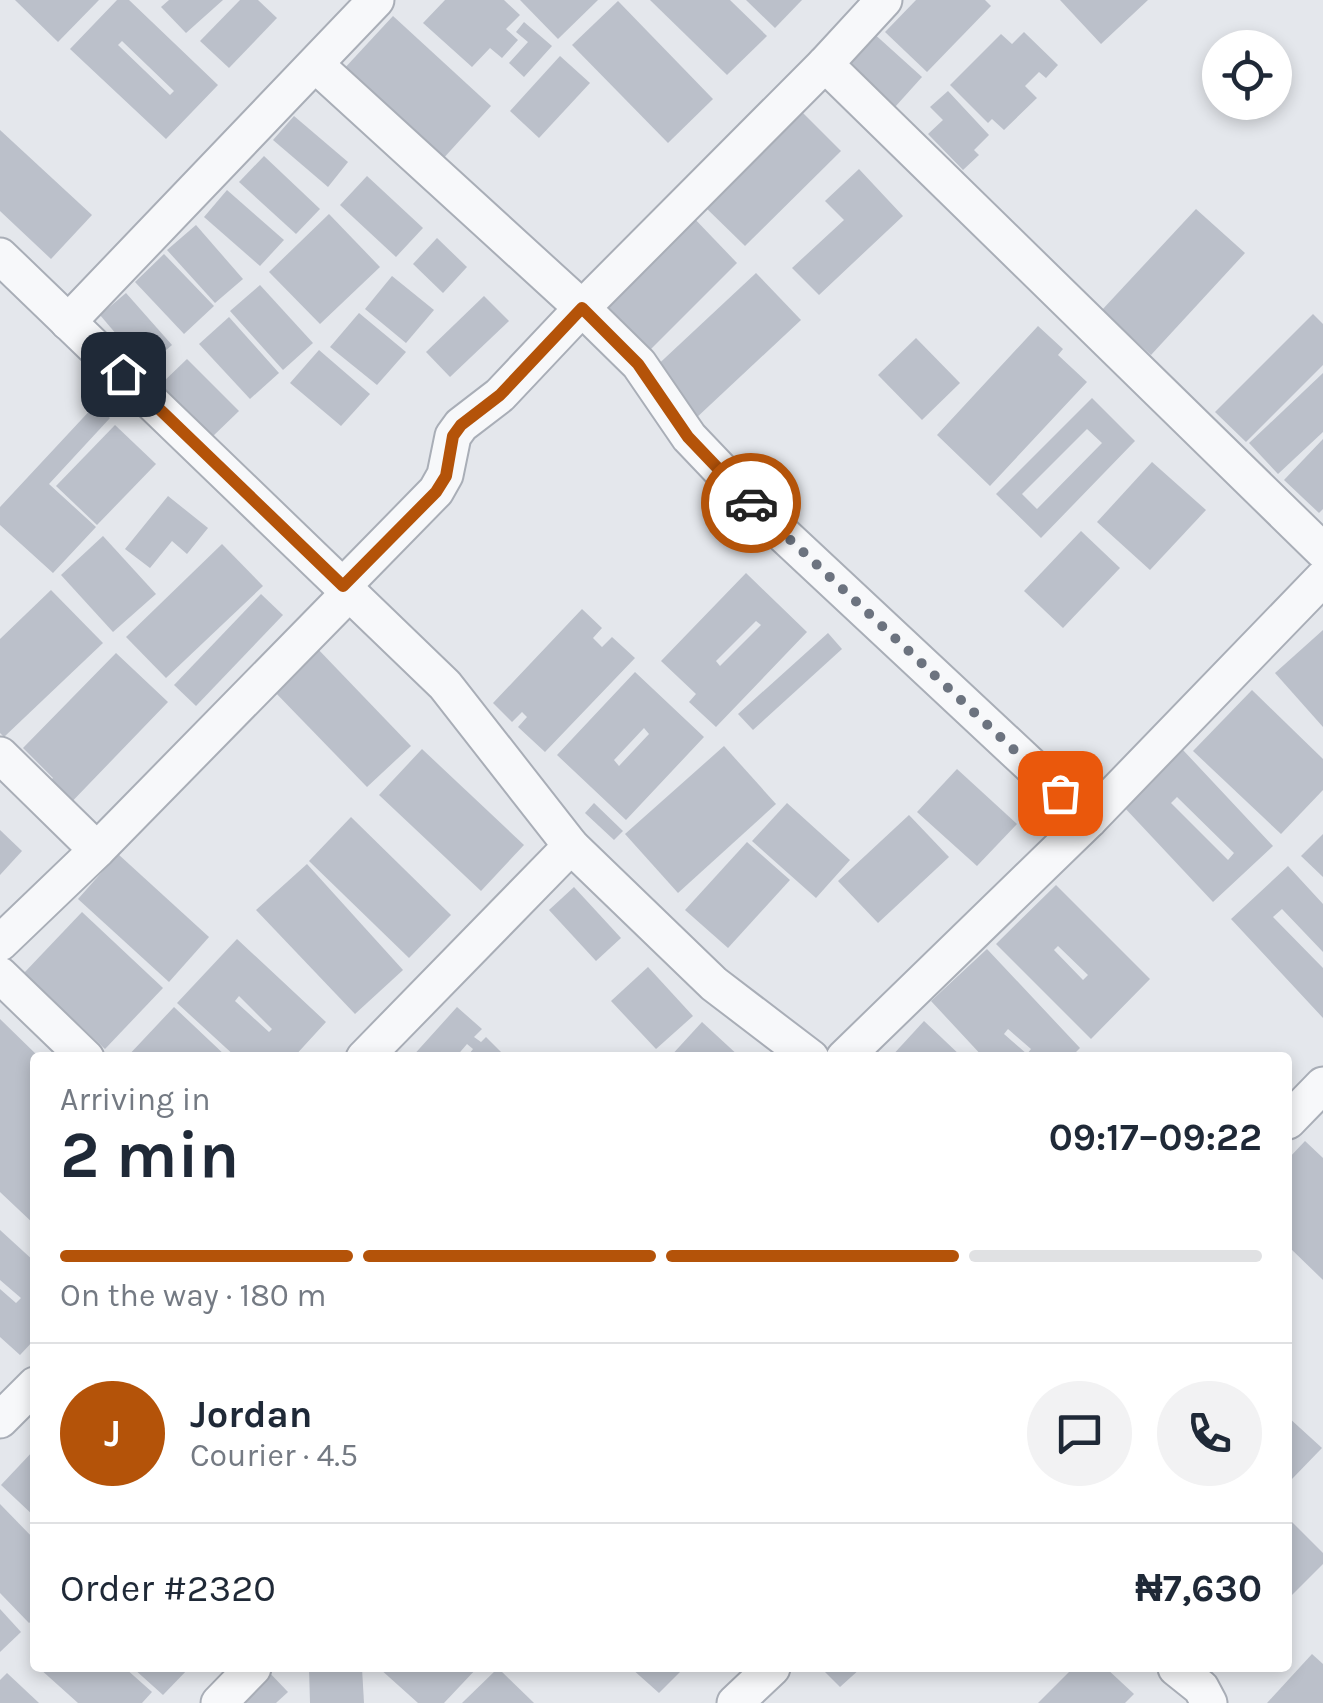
<!DOCTYPE html>
<meta charset="utf-8">
<style>
body{margin:0;font-family:Karla,sans-serif;background:#f2f2f3;color:#1f2937;height:100vh;display:flex;flex-direction:column;font-size:38px;white-space:nowrap}
*{box-sizing:border-box;margin:0}
p{font-size:32px;color:#747a83}
.icon{flex:none;width:55px;height:55px;fill:none;stroke:currentColor;stroke-width:2;stroke-linecap:round;stroke-linejoin:round}
.map{position:relative;flex:1;overflow:hidden}
.side{position:absolute;left:30px;top:1052px;width:1262px;height:620px;display:flex;flex-direction:column;background:#fff;border-radius:10px;box-shadow:0 5px 15px #0003}
.side>*{flex:none}
.fabs{position:absolute;left:1202px;top:30px;display:grid;gap:20px}
.fabs a{display:grid;place-items:center;width:90px;height:90px;border-radius:50%;background:#fff;box-shadow:0 5px 15px #0003;font-size:50px}
.pin{position:absolute;display:grid;place-items:center;width:85px;height:85px;color:#fff;margin:-42px;border-radius:20px;box-shadow:0 5px 15px #0006}
.courier{position:absolute;display:grid;place-items:center;width:100px;height:100px;margin:-50px;border:8px solid #b45309;border-radius:50%;background:#fff;color:#222;box-shadow:0 2px 12px #0007}
.headline em{font-style:normal;font-weight:700}
.headline div{display:flex;flex-direction:column-reverse}
.headline{display:flex;align-items:center;justify-content:space-between;height:170px;padding:0 30px}
h1{font-size:65px;font-weight:700;line-height:75px}
.bar{display:grid;grid-template-columns:repeat(4,1fr);gap:15px 10px;align-content:center;height:120px;padding:0 30px}
.bar i{height:12px;border-radius:8px;background:#e0e1e3}
.bar .selected{background:#b45309}
.bar p{grid-column:span 4}
.line{display:flex;align-items:center;gap:25px;padding:0 30px;border-top:2px solid #e0e1e3}
.line div{flex:1}
.round{display:grid;place-items:center;flex:none;width:105px;height:105px;border-radius:52px;background:#f2f2f3}
.map>svg:first-child{display:block}
</style>
<div class="map">
<svg width="1323" height="1703" viewBox="0 0 1323 1703">
<rect width="100%" height="100%" fill="#e4e7ec"/>
<g fill="#bbc0ca" fill-rule="evenodd">
<path d="M 15,0 L 99,0 L 58,42 Z"/>
<path d="M 117,0 L 129,0 L 218,85 L 166,139 L 70,49 ZM 122,41 L 174,91 L 170,95 L 118,45 Z"/>
<path d="M 169,0 L 223,0 L 186,33 L 161,7 Z"/>
<path d="M 240,0 L 258,0 L 277,18 L 229,68 L 200,41 Z"/>
<path d="M 445,0 L 504,0 L 520,15 L 506,29 L 518,40 L 502,58 L 490,48 L 472,67 L 423,23 Z"/>
<path d="M 520,0 L 598,0 L 558,39 Z"/>
<path d="M 650,0 L 730,0 L 767,36 L 727,75 Z"/>
<path d="M 746,0 L 802,0 L 775,28 Z"/>
<path d="M 916,0 L 985,0 L 991,6 L 927,72 L 885,32 Z"/>
<path d="M 1060,0 L 1148,0 L 1101,44 Z"/>
<path d="M 618,1 L 713,99 L 668,143 L 572,45 Z"/>
<path d="M 393,16 L 491,106 L 441,161 L 342,71 Z"/>
<path d="M 524,22 L 552,46 L 524,77 L 509,63 L 528,42 L 516,32 Z"/>
<path d="M 871,31 L 922,77 L 895,107 L 844,61 Z"/>
<path d="M 1024,32 L 1058,65 L 1046,78 L 1039,72 L 1025,86 L 1037,98 L 1004,130 L 992,119 L 988,123 L 950,85 L 1001,34 L 1012,44 Z"/>
<path d="M 560,56 L 590,83 L 539,138 L 510,111 Z"/>
<path d="M 948,91 L 989,135 L 974,150 L 979,155 L 963,170 L 928,134 L 943,120 L 930,107 Z"/>
<path d="M 800,110 L 841,151 L 745,246 L 703,205 Z"/>
<path d="M 294,116 L 348,162 L 328,187 L 273,140 Z"/>
<path d="M 0,130 L 92,215 L 51,259 L 0,211 Z"/>
<path d="M 264,156 L 320,209 L 296,234 L 239,182 Z"/>
<path d="M 859,169 L 903,216 L 819,295 L 792,268 L 844,220 L 825,201 Z"/>
<path d="M 367,176 L 423,228 L 396,257 L 340,205 Z"/>
<path d="M 227,190 L 284,240 L 260,266 L 204,217 Z"/>
<path d="M 1196,209 L 1245,253 L 1151,355 L 1102,310 Z"/>
<path d="M 329,214 L 380,267 L 320,324 L 269,272 Z"/>
<path d="M 691,215 L 737,263 L 648,352 L 599,303 Z"/>
<path d="M 196,225 L 243,279 L 215,303 L 167,250 Z"/>
<path d="M 437,238 L 467,267 L 443,293 L 413,264 Z"/>
<path d="M 164,254 L 214,306 L 184,334 L 135,282 Z"/>
<path d="M 756,273 L 801,320 L 694,420 L 650,372 Z"/>
<path d="M 392,276 L 434,310 L 406,343 L 365,309 Z"/>
<path d="M 260,285 L 313,343 L 283,370 L 230,311 Z"/>
<path d="M 126,293 L 172,345 L 145,368 L 100,315 Z"/>
<path d="M 484,296 L 509,321 L 450,377 L 426,352 Z"/>
<path d="M 359,313 L 406,352 L 377,385 L 330,347 Z"/>
<path d="M 1313,314 L 1323,324 L 1323,365 L 1246,442 L 1215,412 Z"/>
<path d="M 229,317 L 279,373 L 250,399 L 199,344 Z"/>
<path d="M 1038,326 L 1063,349 L 1058,355 L 1087,382 L 990,486 L 937,435 Z"/>
<path d="M 916,338 L 960,383 L 922,420 L 878,375 Z"/>
<path d="M 319,350 L 370,394 L 341,426 L 290,383 Z"/>
<path d="M 187,359 L 239,411 L 211,438 L 160,385 Z"/>
<path d="M 1323,373 L 1323,432 L 1278,474 L 1249,443 Z"/>
<path d="M 1092,398 L 1135,441 L 1041,538 L 996,494 ZM 1087,429 L 1102,443 L 1037,509 L 1022,494 Z"/>
<path d="M 95,405 L 110,418 L 49,484 L 96,527 L 53,573 L 0,525 L 0,507 Z"/>
<path d="M 115,425 L 156,464 L 97,525 L 56,486 Z"/>
<path d="M 1323,439 L 1323,509 L 1319,513 L 1284,480 Z"/>
<path d="M 1152,462 L 1206,510 L 1150,570 L 1097,522 Z"/>
<path d="M 168,496 L 208,528 L 187,554 L 172,541 L 150,568 L 125,549 Z"/>
<path d="M 1081,531 L 1120,568 L 1063,628 L 1024,591 Z"/>
<path d="M 103,536 L 156,594 L 113,632 L 61,575 Z"/>
<path d="M 222,544 L 263,586 L 166,678 L 126,637 Z"/>
<path d="M 746,573 L 807,632 L 716,727 L 689,702 L 696,694 L 661,661 ZM 756,621 L 761,625 L 720,666 L 716,661 Z"/>
<path d="M 51,590 L 103,643 L 4,737 L 0,733 L 0,639 Z"/>
<path d="M 261,594 L 283,615 L 196,706 L 174,685 Z"/>
<path d="M 582,609 L 602,628 L 593,638 L 602,647 L 612,637 L 635,658 L 545,752 L 518,727 L 527,717 L 522,712 L 512,722 L 493,703 Z"/>
<path d="M 1323,630 L 1323,727 L 1275,673 Z"/>
<path d="M 828,633 L 842,649 L 753,730 L 738,714 Z"/>
<path d="M 315,646 L 411,746 L 367,787 L 271,688 Z"/>
<path d="M 116,653 L 168,702 L 62,812 L 40,791 L 53,778 L 23,748 Z"/>
<path d="M 635,672 L 704,737 L 626,820 L 557,755 ZM 644,728 L 649,734 L 619,766 L 614,760 Z"/>
<path d="M 1252,690 L 1323,759 L 1323,790 L 1281,834 L 1193,751 Z"/>
<path d="M 724,746 L 776,804 L 678,893 L 625,834 Z"/>
<path d="M 422,749 L 524,845 L 481,891 L 379,795 Z"/>
<path d="M 1183,750 L 1273,846 L 1213,902 L 1123,806 ZM 1177,797 L 1234,853 L 1228,860 L 1171,803 Z"/>
<path d="M 957,769 L 1017,824 L 977,866 L 917,812 Z"/>
<path d="M 594,803 L 623,831 L 614,840 L 585,813 Z"/>
<path d="M 787,803 L 850,860 L 816,898 L 752,841 Z"/>
<path d="M 909,815 L 949,857 L 878,923 L 838,881 Z"/>
<path d="M 351,817 L 451,915 L 409,958 L 309,861 Z"/>
<path d="M 0,830 L 22,851 L 0,875 Z"/>
<path d="M 1323,834 L 1323,877 L 1301,856 Z"/>
<path d="M 747,842 L 790,880 L 728,948 L 685,910 Z"/>
<path d="M 118,854 L 209,937 L 169,982 L 78,899 Z"/>
<path d="M 307,864 L 403,970 L 355,1014 L 256,910 Z"/>
<path d="M 1288,866 L 1323,904 L 1323,952 L 1282,909 L 1273,917 L 1323,968 L 1323,1018 L 1231,919 Z"/>
<path d="M 1056,885 L 1150,979 L 1091,1039 L 996,944 ZM 1058,946 L 1088,975 L 1083,980 L 1054,950 Z"/>
<path d="M 574,887 L 621,938 L 596,961 L 549,910 Z"/>
<path d="M 82,912 L 163,988 L 105,1049 L 24,973 Z"/>
<path d="M 237,939 L 326,1022 L 293,1058 L 237,1058 L 177,1003 ZM 239,996 L 272,1029 L 269,1032 L 235,1001 Z"/>
<path d="M 987,949 L 1080,1048 L 1070,1058 L 984,1058 L 931,1001 ZM 1008,1029 L 1031,1049 L 1027,1054 L 1004,1034 Z"/>
<path d="M 648,967 L 693,1016 L 656,1049 L 611,1001 Z"/>
<path d="M 174,1007 L 228,1058 L 126,1058 Z"/>
<path d="M 457,1007 L 482,1029 L 474,1037 L 481,1042 L 486,1037 L 507,1058 L 466,1058 L 473,1049 L 467,1044 L 455,1058 L 411,1058 Z"/>
<path d="M 0,1019 L 40,1058 L 35,1058 L 35,1225 L 0,1192 Z"/>
<path d="M 924,1021 L 963,1058 L 890,1058 Z"/>
<path d="M 702,1022 L 741,1058 L 669,1058 Z"/>
<path d="M 1305,1141 L 1323,1158 L 1323,1280 L 1288,1246 L 1288,1159 Z"/>
<path d="M 0,1230 L 35,1262 L 35,1339 L 20,1355 L 0,1337 L 0,1289 L 16,1303 L 21,1298 L 0,1280 Z"/>
<path d="M 1288,1417 L 1322,1448 L 1290,1481 L 1288,1479 Z"/>
<path d="M 35,1449 L 35,1517 L 1,1485 Z"/>
<path d="M 0,1504 L 35,1540 L 35,1618 L 29,1623 L 0,1593 Z"/>
<path d="M 1288,1518 L 1323,1553 L 1323,1564 L 1288,1599 Z"/>
<path d="M 0,1609 L 21,1632 L 0,1652 Z"/>
<path d="M 1312,1654 L 1323,1664 L 1323,1703 L 1267,1703 Z"/>
<path d="M 39,1668 L 125,1668 L 152,1692 L 142,1703 L 78,1703 Z"/>
<path d="M 133,1668 L 189,1668 L 163,1695 Z"/>
<path d="M 309,1668 L 362,1668 L 364,1703 L 310,1703 Z"/>
<path d="M 379,1668 L 477,1668 L 444,1703 L 418,1703 Z"/>
<path d="M 498,1668 L 534,1703 L 462,1703 Z"/>
<path d="M 631,1668 L 684,1668 L 659,1693 Z"/>
<path d="M 821,1668 L 861,1668 L 840,1687 Z"/>
<path d="M 1073,1668 L 1106,1668 L 1134,1694 L 1125,1703 L 1038,1703 Z"/>
<path d="M 267,1670 L 288,1692 L 276,1703 L 233,1703 Z"/>
<path d="M 7,1673 L 39,1703 L 0,1703 L 0,1680 Z"/>
</g>
<g fill="none" stroke-linecap="round" stroke-linejoin="round">
<g stroke="#a9aeb7" stroke-width="39">
<g id="street">
<path d="M 825,64 L 1323,551"/>
<path d="M 316,65 L 582,308 L 639,364 L 689,437 L 770,522 L 1089,820"/>
<path d="M 0,256 L 445,685 L 571,846 L 714,984 L 811,1058"/>
<path d="M 68,322 L 376,0"/>
<path d="M 343,586 L 436,491 L 445,475 L 453,436 L 461,425 L 500,395 L 582,308 L 825,64 L 884,0"/>
<path d="M 0,755 L 97,850"/>
<path d="M 0,943 L 97,850 L 350,592"/>
<path d="M 0,975 L 86,1058"/>
<path d="M 364,1058 L 571,846"/>
<path d="M 844,1058 L 1089,820 L 1323,578"/>
<path d="M 1288,1121 L 1323,1085"/>
<path d="M 0,1420 L 35,1385"/>
<path d="M 1176,1668 L 1201,1688 L 1209,1703"/>
<path d="M 219,1703 L 253,1668"/>
<path d="M 735,1703 L 772,1668"/>
</g>
</g>
<use href="#street" stroke="#f7f8fa" stroke-width="35"/>
</g>
<g fill="none" stroke-linecap="round" stroke-linejoin="round">
<path stroke="#6c737f" stroke-width="10" stroke-dasharray="0 18" d="M 751,503 L 1060,793"/>
<path stroke="#b45309" stroke-width="12" d="M 123,374 L 343,586 L 436,492 L 446,476 L 453,436 L 461,425 L 500,395 L 582,308 L 638,364 L 688,437 L 751,503"/>
</g>
</svg>
<div class="fabs">
<a><svg class="icon" aria-label="locate" viewBox="0 0 24 24"><circle cx="12" cy="12" r="6"/><path d="M12 2v4M12 18v4M2 12h4M18 12h4"/></svg></a>
</div>
<div class="pin" style="left:1060px;top:793px;background:#ea580c"><svg class="icon" aria-label="bag" viewBox="0 0 24 24"><path d="M5 8h14l-1 12H6zM9 8a3 3 0 0 1 6 0"/></svg></div>
<div class="pin" style="left:123px;top:374px;background:#1f2937"><svg class="icon" aria-label="home" viewBox="0 0 24 24"><path d="M3 11l9-7 9 7M6 9v11h12V9"/></svg></div>
<div class="courier" style="left:751px;top:503px"><svg class="icon" aria-label="car" viewBox="0 0 24 24"><path d="M5 17H2v-5l4-1 3-4h7l3 4 3 1v5h-3M9 17h6M6 11h13"/><circle cx="7" cy="17" r="2"/><circle cx="17" cy="17" r="2"/></svg></div>
<section class="side">
<div class="headline"><div><h1>2 min</h1><p>Arriving in</p></div><em>09:17–09:22</em></div>
<div class="bar"><i class="selected"></i><i class="selected"></i><i class="selected"></i><i></i><p>On the way · 180 m</p></div>
<div class="line" style="height:180px"><b class="round" style="background:#b45309;color:#fff">J</b><div><b>Jordan</b><p>Courier · 4.5</p></div><a class="round"><svg class="icon" aria-label="chat" viewBox="0 0 24 24"><path d="M4 5h16v11H9l-5 4z"/></svg></a><a class="round"><svg class="icon" aria-label="phone" viewBox="0 0 24 24"><path d="M5 4h4l2 5-3 2q2 4 5 5l2-3 5 2v4C11 20 4 13 5 4z"/></svg></a></div>
<div class="line" style="height:130px"><div>Order #2320</div><b>₦7,630</b></div>
</section>
</div>
